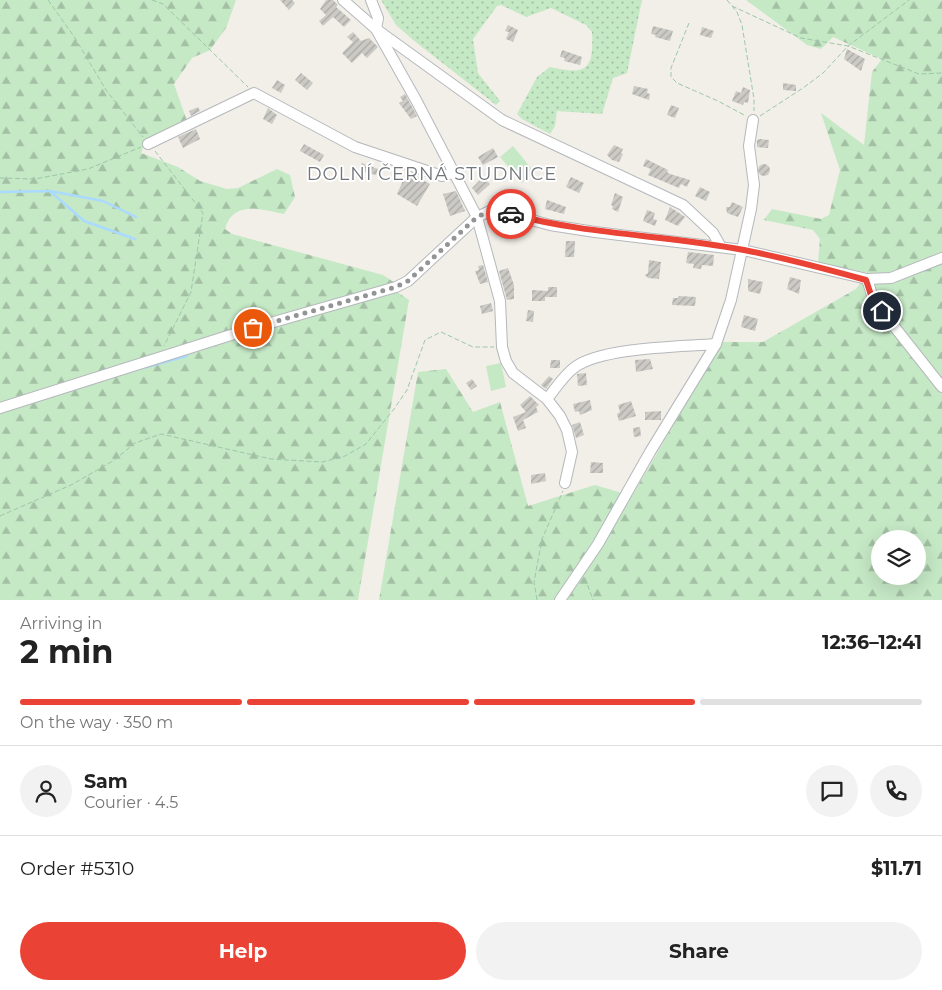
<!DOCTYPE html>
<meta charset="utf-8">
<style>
body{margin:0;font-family:Montserrat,sans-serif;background:#f2f2f2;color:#222;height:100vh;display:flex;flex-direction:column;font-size:19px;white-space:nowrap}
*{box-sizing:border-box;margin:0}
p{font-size:16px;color:#767676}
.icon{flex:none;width:28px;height:28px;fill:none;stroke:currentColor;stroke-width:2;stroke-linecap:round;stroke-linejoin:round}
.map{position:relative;height:600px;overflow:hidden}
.sheet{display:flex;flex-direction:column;background:#fff;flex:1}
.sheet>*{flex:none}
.fabs{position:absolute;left:871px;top:530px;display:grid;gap:10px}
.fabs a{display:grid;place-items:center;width:55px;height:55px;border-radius:50%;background:#fff;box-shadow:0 5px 20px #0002;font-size:25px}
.pin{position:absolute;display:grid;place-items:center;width:42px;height:42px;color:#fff;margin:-21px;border:2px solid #fff;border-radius:50%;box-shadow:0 1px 5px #0007}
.courier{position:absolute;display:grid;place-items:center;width:50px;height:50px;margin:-25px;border:4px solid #ea4335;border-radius:50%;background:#fff;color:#222;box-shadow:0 1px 6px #0007}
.head em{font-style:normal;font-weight:700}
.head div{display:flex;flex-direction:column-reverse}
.head{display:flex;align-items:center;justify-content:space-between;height:85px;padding:0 20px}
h1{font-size:32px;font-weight:700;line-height:38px}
.bar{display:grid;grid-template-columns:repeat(4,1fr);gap:8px 5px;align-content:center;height:60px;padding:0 20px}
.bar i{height:6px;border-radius:4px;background:#e0e0e0}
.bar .on{background:#ea4335}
.bar p{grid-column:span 4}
.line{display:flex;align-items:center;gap:12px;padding:0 20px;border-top:1px solid #e0e0e0}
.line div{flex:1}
.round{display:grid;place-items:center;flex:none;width:52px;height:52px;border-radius:26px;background:#f2f2f2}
.primary-button{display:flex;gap:10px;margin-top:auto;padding:10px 20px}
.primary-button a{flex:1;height:58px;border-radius:30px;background:#ea4335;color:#fff;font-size:20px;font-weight:700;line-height:58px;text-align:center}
.primary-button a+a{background:#f2f2f2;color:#222}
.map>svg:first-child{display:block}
</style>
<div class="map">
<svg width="942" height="600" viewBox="0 0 942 600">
<defs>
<pattern id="grass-dots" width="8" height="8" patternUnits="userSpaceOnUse" patternTransform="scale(1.25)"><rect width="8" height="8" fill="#c5e8c5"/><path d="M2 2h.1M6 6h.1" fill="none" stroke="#a3c0a4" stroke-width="1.8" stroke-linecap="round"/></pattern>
<pattern id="forest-firs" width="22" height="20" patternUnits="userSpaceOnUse" patternTransform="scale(1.25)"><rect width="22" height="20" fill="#c5e8c5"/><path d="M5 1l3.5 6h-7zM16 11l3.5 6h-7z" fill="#a3c0a4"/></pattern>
<pattern id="building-hatch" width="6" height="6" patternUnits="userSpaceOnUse" patternTransform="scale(1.25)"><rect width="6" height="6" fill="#cccac5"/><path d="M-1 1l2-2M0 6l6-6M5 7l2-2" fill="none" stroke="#a9a8a4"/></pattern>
</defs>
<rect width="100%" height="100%" fill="#f1efe8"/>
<path fill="url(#grass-dots)" d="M 381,0 L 642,0 L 627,73 L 613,78 L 602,114 L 557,111 L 555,126 L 550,134 L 522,119 L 517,114 L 537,77 L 550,67 C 586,75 594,71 592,32 L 586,25 L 551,8 L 526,17 L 501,5 L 497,6 L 473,39 L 478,73 L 500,101 L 496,105 L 412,39 L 396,25 Z"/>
<g fill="url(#forest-firs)" fill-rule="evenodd">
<path d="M 0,0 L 236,0 L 226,28 L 210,50 L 192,58 L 174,84 L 188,124 L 145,143 L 141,153 L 178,167 L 200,181 L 227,189 L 238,188 L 277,169 L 290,175 L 295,197 L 284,214 C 261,209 233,200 225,229 L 232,234 L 383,275 L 395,283 L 0,403 Z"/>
<path d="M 746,0 L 942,0 L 942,600 L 379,600 L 418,372 L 446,369 L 473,412 L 500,402 L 528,506 L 595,485 L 632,496 L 722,342 L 763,342 L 856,289 L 868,273 L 818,263 L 820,239 L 813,230 L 764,220 L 772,209 L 821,219 L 829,215 L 840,170 L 821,113 L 864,145 L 872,72 L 882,59 L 833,37 L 821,49 L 807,45 ZM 880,539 L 918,539 L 918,576 L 880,576 Z"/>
<path d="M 397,292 L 409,300 L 358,600 L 0,600 L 0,412 L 254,332 Z"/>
</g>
<g fill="#c5e8c5">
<path d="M 513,146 L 535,173 L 522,183 L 500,157 Z"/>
<path d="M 501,363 L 506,387 L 491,391 L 486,366 Z"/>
</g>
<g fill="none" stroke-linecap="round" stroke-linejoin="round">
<g stroke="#aadaff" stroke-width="2.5">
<path d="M 0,192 L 50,191 L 103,201 L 136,217"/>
<path d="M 51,192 L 84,221 L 135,239"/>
<path d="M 143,368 L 187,356"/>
</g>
</g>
<g fill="url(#building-hatch)">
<path d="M 280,0 L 292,0 L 295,3 L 289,10 Z"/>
<path d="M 326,0 L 333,0 L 338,5 L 336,7 L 351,20 L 344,27 L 333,17 L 323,26 L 319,21 L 326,15 L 320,9 Z"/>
<path d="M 508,25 L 518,30 L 513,42 L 506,39 L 509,32 L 505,31 Z"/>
<path d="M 653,26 L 673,31 L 670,41 L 655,37 L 656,35 L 651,34 Z"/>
<path d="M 702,27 L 714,31 L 711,38 L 700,35 Z"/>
<path d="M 353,32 L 361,41 L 369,38 L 378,47 L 367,58 L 362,53 L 352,63 L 342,53 L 353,42 L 347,37 Z"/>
<path d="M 847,49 L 865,59 L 861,71 L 844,59 Z"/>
<path d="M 562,50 L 582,57 L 580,65 L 564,61 L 565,58 L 560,57 Z"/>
<path d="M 301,73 L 313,83 L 307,90 L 295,80 Z"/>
<path d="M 277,80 L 285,85 L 281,93 L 272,88 Z"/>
<path d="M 783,83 L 796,85 L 796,91 L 783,90 Z"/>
<path d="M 634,86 L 648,89 L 647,93 L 650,94 L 649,100 L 632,94 Z"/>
<path d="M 743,87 L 750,90 L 748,103 L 744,102 L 743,105 L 732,101 L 736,91 L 741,93 Z"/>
<path d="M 405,94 L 417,116 L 411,119 L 399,103 L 403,101 L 400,97 Z"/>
<path d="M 671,105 L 679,108 L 675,118 L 667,115 Z"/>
<path d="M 198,107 L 200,111 L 191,116 L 189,111 Z"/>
<path d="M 268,108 L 277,115 L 272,124 L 263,119 Z"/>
<path d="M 196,129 L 200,139 L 183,148 L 178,137 Z"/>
<path d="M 760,139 L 769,140 L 768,148 L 757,147 L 757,140 Z"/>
<path d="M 304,144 L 324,155 L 320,162 L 300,151 Z"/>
<path d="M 614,145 L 623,149 L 621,153 L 623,154 L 619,162 L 612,160 L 607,155 Z"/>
<path d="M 493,148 L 498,157 L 483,165 L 478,157 Z"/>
<path d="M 646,159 L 668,170 L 667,172 L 670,174 L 690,180 L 687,187 L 681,184 L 679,188 L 648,175 L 651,169 L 643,166 Z"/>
<path d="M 362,163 L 378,169 L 376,175 L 360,171 Z"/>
<circle cx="764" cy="170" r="6"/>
<path d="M 410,173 L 430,184 L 417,206 L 397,194 L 406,174 L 408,176 Z"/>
<path d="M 483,177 L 490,184 L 478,195 L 472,188 Z"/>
<path d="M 571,177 L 584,183 L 579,193 L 566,187 Z"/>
<path d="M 700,187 L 710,192 L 706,201 L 695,196 Z"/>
<path d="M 456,191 L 465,211 L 450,216 L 443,194 Z"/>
<path d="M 615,193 L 623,197 L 618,212 L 612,209 L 613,206 L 611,205 Z"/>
<path d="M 547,200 L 566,207 L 564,214 L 545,209 Z"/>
<path d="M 732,202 L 743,207 L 738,217 L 727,213 L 726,207 L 730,207 Z"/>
<path d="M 670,207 L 685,217 L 678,226 L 665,220 Z"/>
<path d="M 647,210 L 655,213 L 653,219 L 657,220 L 655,226 L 643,221 Z"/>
<path d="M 510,221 L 513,236 L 502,238 L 500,222 Z"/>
<path d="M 566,241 L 575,241 L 574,257 L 565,257 Z"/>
<path d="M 688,252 L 714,255 L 713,266 L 702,265 L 701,269 L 693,268 L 694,264 L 686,263 Z"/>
<path d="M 649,260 L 661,262 L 659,279 L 648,278 L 645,275 L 648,273 Z"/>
<path d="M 483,265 L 488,282 L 480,284 L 475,271 L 479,270 L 478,266 Z"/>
<path d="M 508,268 L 514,285 L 514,299 L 507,300 L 499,271 Z"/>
<path d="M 790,277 L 801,280 L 799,294 L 787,289 Z"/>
<path d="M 748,279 L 763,282 L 760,294 L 748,291 Z"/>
<path d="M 548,287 L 557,287 L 557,297 L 545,297 L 545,301 L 532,301 L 532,290 L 548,291 Z"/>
<path d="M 679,296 L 696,297 L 695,306 L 672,305 L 673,298 L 678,298 Z"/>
<path d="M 491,303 L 493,311 L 482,314 L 480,306 Z"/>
<path d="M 528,310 L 534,311 L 533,322 L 526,321 Z"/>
<path d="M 744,315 L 758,319 L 755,331 L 741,327 Z"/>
<path d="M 650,359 L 653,369 L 636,372 L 635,360 Z"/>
<path d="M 551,360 L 560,360 L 560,368 L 550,368 Z"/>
<path d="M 586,373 L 587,385 L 578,386 L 577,374 Z"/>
<path d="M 549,376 L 553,379 L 546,389 L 541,385 Z"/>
<path d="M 472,379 L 477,386 L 471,390 L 466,383 Z"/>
<path d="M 530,396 L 539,405 L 536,407 L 538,412 L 523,420 L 526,428 L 518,431 L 513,417 L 526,412 L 520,405 Z"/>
<path d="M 590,400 L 592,410 L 580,415 L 579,411 L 575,412 L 573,404 Z"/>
<path d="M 631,401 L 636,416 L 619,421 L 617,414 L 620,412 L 618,405 Z"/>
<path d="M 661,411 L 661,420 L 645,420 L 645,412 Z"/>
<path d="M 580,422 L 584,435 L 576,438 L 572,425 Z"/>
<path d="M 640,427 L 641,436 L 634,437 L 633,428 Z"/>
<path d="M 591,462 L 603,463 L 603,473 L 590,473 Z"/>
<path d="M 545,473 L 546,481 L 531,484 L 531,475 Z"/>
</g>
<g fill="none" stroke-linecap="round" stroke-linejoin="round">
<g stroke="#b5b8bc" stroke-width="12">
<g id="minor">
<path d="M 343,0 L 376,29 L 502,120 L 683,205 L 713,233 L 721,247"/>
<path d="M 371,0 L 378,18 L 376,29 L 416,100 L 477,217 L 500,301 L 502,347 L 506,361 L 513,373 L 547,399 L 560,416 L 567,430 L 572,452 L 565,483"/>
<path d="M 148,144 L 254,93 L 355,147 L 442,176 L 454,173"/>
<path d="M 867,279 L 873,298 L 878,306 L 942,387"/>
<path d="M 547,399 C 555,389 564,375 575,367 C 603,347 680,347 716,344"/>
<path d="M 0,408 L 253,328 L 396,287 L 408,281 L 477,217 L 490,211 L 499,211 L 550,225 L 595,232 L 743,250 L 867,279 L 891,278 L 942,258"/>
<path d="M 560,600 L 598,544 L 650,452 L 716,344 L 731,300 L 751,209 L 754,185 L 749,146 L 753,120"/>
</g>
</g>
<g stroke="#9cc7a9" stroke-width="1" stroke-dasharray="5 2.5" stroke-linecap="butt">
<path d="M 48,0 L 75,38 L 106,90 L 143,137"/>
<path d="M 152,0 L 163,4 L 248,87"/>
<path d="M 727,0 L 737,12 L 742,25 L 754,99 L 754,111"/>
<path d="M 732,6 L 801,38 L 848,46 L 919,74 L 942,73"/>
<path d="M 689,23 L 671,68 L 671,77 L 677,83 L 718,101 L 746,116"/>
<path d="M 760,116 L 803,88 L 823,73 L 848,46 L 909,0"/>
<path d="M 155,151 L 203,213 L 191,292 L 164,346"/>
<path d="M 0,178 L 35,179 L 88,169 L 141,147"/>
<path d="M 0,516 L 71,485 L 113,461 L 135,443 L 161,434 L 271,459 L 322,462 L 345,456 L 366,444 L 394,409 L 407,390 L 425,340 L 441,332 L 473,347 L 494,347"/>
<path d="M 585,578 L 593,600"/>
<path d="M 537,600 L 534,582 L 542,539 L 563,491"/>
</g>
<use href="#minor" stroke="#fff" stroke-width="10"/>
</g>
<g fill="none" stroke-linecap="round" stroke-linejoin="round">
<path stroke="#929495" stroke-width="5" stroke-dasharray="0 9" d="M 253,328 L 396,287 L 408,281 L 477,217 L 490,211 L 511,214"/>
<path stroke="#ea4335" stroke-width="6" d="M 511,214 C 588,235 667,235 744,250 C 785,258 826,269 866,280 L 872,298 L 882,311"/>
</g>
<g text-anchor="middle" stroke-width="4" stroke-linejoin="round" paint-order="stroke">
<g font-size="18" letter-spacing="1" fill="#70757a" stroke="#fff">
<text x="432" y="180">DOLNÍ ČERNÁ STUDNICE</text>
</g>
</g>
</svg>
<div class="fabs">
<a><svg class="icon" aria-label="layers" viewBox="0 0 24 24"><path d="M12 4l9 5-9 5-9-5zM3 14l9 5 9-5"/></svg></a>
</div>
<div class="pin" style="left:253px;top:328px;background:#ea580c"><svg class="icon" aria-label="bag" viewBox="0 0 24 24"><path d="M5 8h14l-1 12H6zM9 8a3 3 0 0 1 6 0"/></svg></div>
<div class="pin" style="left:882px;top:311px;background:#1f2937"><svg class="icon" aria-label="home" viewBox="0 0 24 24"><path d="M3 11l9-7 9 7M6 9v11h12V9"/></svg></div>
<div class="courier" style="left:511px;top:214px"><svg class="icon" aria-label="car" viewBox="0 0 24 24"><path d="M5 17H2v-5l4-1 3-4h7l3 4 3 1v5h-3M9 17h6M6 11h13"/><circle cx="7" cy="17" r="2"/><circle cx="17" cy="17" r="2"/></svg></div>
</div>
<section class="sheet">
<div class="head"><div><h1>2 min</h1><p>Arriving in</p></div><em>12:36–12:41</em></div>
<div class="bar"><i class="on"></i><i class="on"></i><i class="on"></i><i></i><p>On the way · 350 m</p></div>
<div class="line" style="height:90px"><a class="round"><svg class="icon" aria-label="person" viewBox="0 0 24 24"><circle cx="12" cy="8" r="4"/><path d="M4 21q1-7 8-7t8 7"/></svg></a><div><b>Sam</b><p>Courier · 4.5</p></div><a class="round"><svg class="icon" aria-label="chat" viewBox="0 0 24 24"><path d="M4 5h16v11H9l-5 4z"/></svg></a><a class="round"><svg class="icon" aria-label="phone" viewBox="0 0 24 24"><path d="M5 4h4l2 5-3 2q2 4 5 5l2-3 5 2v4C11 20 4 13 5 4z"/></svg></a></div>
<div class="line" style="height:65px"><div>Order #5310</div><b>$11.71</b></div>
<div class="primary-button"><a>Help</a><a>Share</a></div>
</section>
